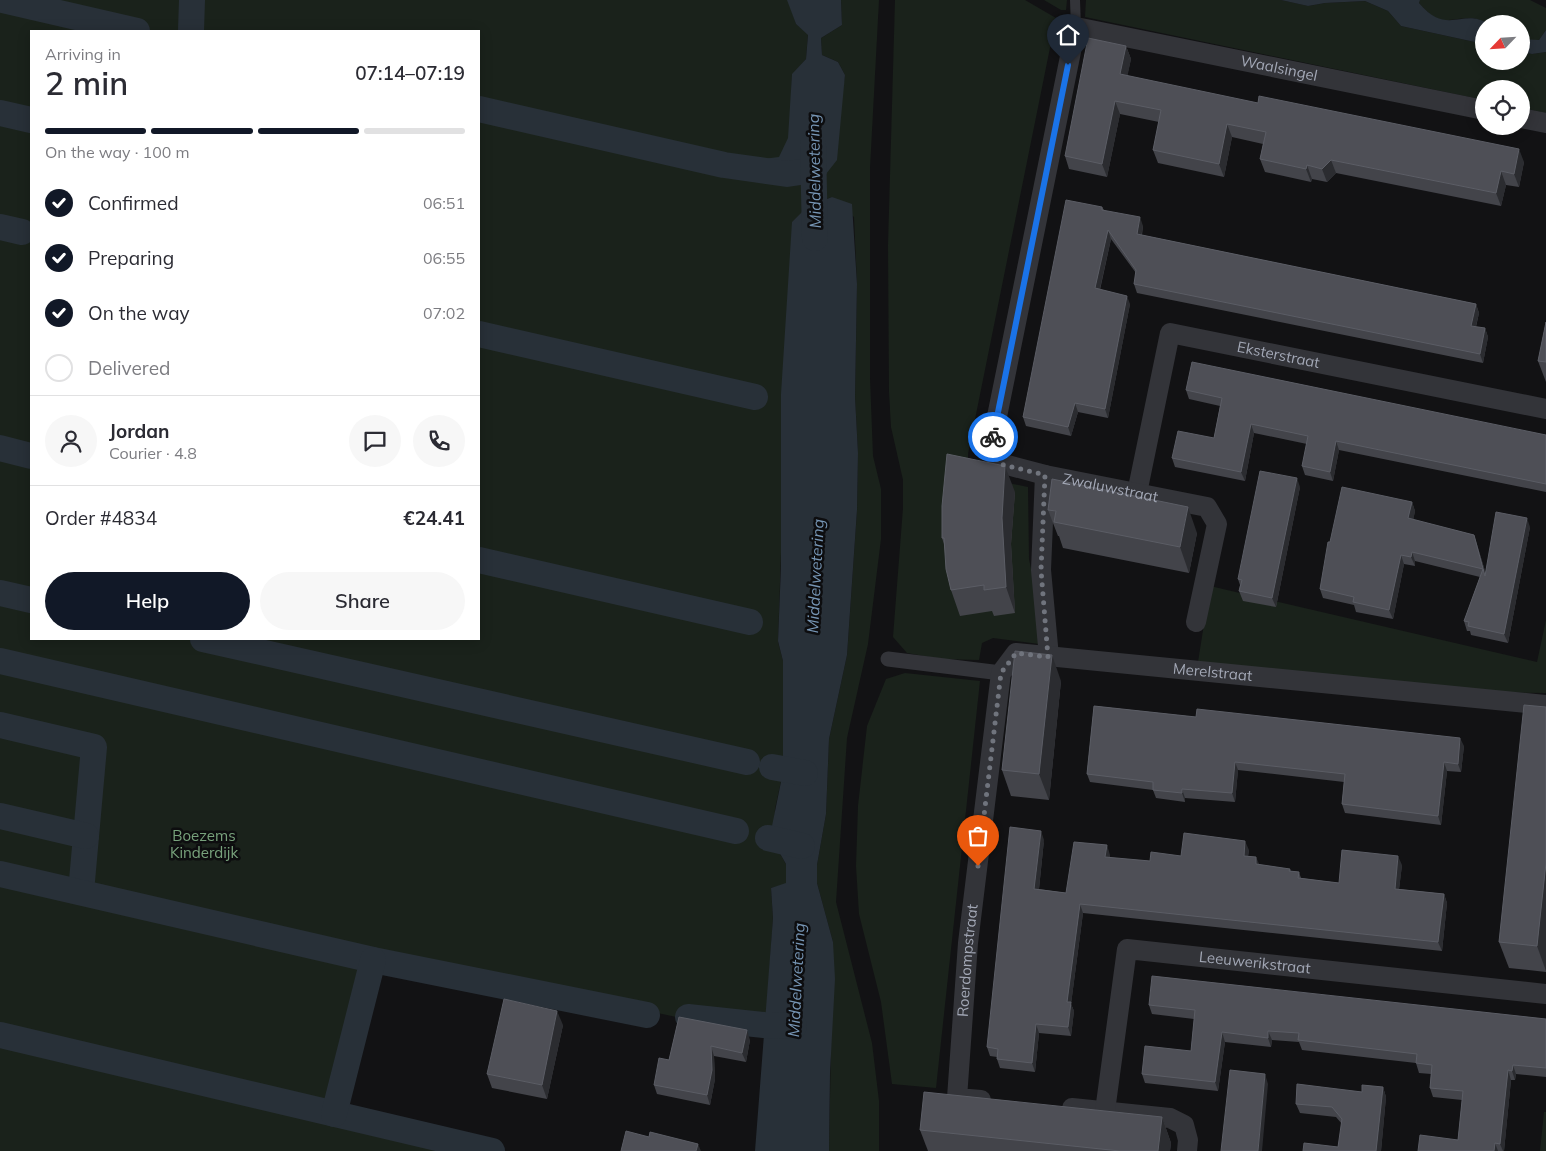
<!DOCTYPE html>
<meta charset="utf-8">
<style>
body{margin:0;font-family:Mulish,sans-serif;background:#f7f7f7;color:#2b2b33;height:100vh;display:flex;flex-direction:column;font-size:19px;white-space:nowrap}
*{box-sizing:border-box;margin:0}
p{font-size:16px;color:#7c7c81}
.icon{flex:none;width:28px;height:28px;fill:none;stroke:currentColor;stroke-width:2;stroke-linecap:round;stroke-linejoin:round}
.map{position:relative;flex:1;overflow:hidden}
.details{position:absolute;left:30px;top:30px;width:450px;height:610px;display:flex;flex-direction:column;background:#fff;border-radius:0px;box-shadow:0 2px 12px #0003}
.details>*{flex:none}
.needle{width:32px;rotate:245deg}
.buttons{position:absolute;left:1475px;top:15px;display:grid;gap:10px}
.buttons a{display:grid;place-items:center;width:55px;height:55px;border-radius:50%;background:#fff;box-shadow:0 2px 12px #0003;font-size:25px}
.pin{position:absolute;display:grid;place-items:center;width:42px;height:42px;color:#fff;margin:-51px -21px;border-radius:50% 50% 50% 0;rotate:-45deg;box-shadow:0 0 5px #0007}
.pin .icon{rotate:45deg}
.courier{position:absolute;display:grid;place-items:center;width:50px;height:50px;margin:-25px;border:4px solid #1a73e8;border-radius:50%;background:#fff;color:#222;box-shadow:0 1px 6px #0007}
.head em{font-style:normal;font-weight:600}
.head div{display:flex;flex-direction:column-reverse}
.head{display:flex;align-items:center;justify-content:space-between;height:85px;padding:0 15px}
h1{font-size:32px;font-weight:600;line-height:38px}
.bar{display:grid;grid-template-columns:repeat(4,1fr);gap:8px 5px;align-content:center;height:60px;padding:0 15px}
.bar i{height:6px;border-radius:4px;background:#e1e1e2}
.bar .on{background:#111827}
.bar p{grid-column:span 4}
.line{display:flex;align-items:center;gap:12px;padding:0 15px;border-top:1px solid #e1e1e2}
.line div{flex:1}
.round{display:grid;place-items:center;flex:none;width:52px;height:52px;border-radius:26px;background:#f7f7f7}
ol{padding:0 15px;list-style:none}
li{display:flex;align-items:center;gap:15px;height:55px}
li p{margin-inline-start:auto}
li .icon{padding:5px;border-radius:50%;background:#111827;color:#fff;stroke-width:4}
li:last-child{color:#7c7c81}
li i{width:28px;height:28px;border:2px solid #e1e1e2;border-radius:50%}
.primary-button{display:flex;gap:10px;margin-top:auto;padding:10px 15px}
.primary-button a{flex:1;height:58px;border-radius:30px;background:#111827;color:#fff;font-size:20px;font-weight:600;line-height:58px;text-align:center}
.primary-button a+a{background:#f7f7f7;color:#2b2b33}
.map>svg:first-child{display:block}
</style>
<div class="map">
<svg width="1546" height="1151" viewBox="0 0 1546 1151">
<rect width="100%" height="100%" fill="#121214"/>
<g fill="#1a221b" fill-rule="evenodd">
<path d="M 0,0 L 788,0 L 796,24 L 808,34 L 806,59 L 792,75 L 789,186 L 817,179 L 826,174 L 840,112 L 845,75 L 838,62 L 822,55 L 821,38 L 842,25 L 841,0 L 879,0 L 870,168 L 870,378 L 873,456 L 881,489 L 881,539 L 868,644 L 847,738 L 836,902 L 872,1043 L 879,1101 L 879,1151 L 829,1151 L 833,942 L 817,883 L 817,865 L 826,814 L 829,739 L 847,655 L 857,510 L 858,453 L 855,397 L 857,284 L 854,217 L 832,197 L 807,207 L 791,255 L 778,642 L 783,661 L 783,772 L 775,809 L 774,843 L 786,864 L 786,884 L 771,888 L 773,918 L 765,1036 L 639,1009 L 632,1022 L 373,961 L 329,1118 L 466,1151 L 0,1151 ZM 31,31 L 479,31 L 479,639 L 31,639 Z"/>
<path d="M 895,0 L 1025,0 L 1056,18 L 968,454 L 968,465 L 998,481 L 1028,487 L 1029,559 L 1047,645 L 993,638 L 982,643 L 979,660 L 940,659 L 907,653 L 893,637 L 903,508 L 903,480 L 891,427 L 889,392 L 888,245 Z"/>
<path d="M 1044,0 L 1067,0 L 1066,10 L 1061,10 Z"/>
<path d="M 1086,0 L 1281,0 L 1308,6 L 1325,3 L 1365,1 L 1388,11 L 1401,26 L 1484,44 L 1484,61 L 1521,61 L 1521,52 L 1532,54 L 1546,52 L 1546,113 L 1521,108 L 1521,89 L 1484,89 L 1484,100 L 1085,17 Z"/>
<path d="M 1420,0 L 1530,0 L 1546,8 L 1546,30 L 1539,40 L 1523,40 L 1521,24 C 1512,24 1499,26 1490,24 C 1484,22 1478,18 1471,18 C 1444,19 1440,27 1419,3 Z"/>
<path d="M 1210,586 L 1537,662 L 1546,620 L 1546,693 L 1475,692 L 1198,662 Z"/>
<path d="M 905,673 L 980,681 L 936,1088 L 892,1084 L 881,1002 L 859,914 L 856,866 L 858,806 L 867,726 L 886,679 Z"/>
<path d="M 1544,1112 L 1546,1112 L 1546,1151 L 1540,1151 Z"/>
</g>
<g fill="#283038">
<path d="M 787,0 L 841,0 L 842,25 L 821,38 L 822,55 L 838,62 L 845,75 L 837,160 L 826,174 L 817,180 L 789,186 L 787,174 L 519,120 L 763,159 L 779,157 L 788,138 L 792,74 L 806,59 L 808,35 L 796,24 Z"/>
<path d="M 1281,0 L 1420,0 L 1419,3 C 1448,37 1462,7 1489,24 L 1484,24 L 1484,44 L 1401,26 L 1388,11 L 1365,1 L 1325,3 L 1308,6 Z"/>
<path d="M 1546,30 L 1546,52 L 1532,54 L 1521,52 L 1521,39 L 1539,40 Z"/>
<path d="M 832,197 L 852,204 L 857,284 L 855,397 L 858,453 L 857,510 L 847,655 L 829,739 L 826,814 L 817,865 L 817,883 L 833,942 L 835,979 L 830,1073 L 829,1151 L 755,1151 L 773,918 L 771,888 L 786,883 L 786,864 L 774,843 L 772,826 L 783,772 L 783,661 L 778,641 L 781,566 L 781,394 L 792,222 L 807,207 Z"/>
</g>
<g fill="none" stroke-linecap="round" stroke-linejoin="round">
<g stroke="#283038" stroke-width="26">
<path d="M 3,0 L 137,31"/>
<path d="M 191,31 L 192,0"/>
<path d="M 479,109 L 724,165 L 787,174 L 814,170"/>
<path d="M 0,113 L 31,120"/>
<path d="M 813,145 L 815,238"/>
<path d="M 0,227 L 22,232"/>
<path d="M 479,334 L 755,397"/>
<path d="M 0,448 L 31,456"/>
<path d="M 479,560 L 750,622"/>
<path d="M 0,593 L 31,600"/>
<path d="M 203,639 L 747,762"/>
<path d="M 0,661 L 736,831"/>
<path d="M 0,725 L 94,747 L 81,892"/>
<path d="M 772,767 L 805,773"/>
<path d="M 0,816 L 86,836"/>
<path d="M 768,838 L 802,846"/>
<path d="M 0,874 L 373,960 L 647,1015"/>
<path d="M 688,1017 L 764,1025 L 794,1026"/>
<path d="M 0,1035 L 492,1151"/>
<path d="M 334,1114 L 373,960"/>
</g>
<path stroke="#333439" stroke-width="10" d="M 1075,0 L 1076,27"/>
<path stroke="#333439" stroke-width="15" d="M 888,659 L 1001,673"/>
<g stroke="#333439" stroke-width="20">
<path d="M 1521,118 L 1546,123"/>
<path id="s1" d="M 1045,475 L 1000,463 L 990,451 L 1076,27 L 1484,110"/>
<path id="s2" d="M 1137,493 L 1170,333 L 1546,409"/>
<path id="s3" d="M 1049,657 L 1041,570 L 1045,475 L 1207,507 L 1217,524 L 1196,622"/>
<path id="s4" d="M 981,1100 L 957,1098 L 968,943 L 1001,673 L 1016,653 L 1546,705"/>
<path d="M 1072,1108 L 1170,1118 L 1184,1125 L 1188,1140 L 1187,1151"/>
<path id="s5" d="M 1105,1111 L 1127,949 L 1546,994"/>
</g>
</g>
<g fill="#43444a">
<path d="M 1126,46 L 1131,59 L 1127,76 L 1524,162 L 1519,187 L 1506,185 L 1501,206 L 1336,173 L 1327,182 L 1312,179 L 1311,182 L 1265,172 L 1260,159 L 1263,144 L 1232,137 L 1224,177 L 1158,163 L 1153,150 L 1159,122 L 1120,114 L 1107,177 L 1069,169 L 1065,156 Z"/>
<path d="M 1102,207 L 1104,210 L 1143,226 L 1142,235 L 1476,304 L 1479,313 L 1476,327 L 1485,328 L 1488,337 L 1483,363 L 1137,293 L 1134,284 L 1136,273 L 1111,239 L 1100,290 L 1130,304 L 1108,418 L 1078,412 L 1071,436 L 1026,426 L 1023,417 Z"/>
<path d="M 1546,322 L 1546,382 L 1538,361 Z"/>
<path d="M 1186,390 L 1546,435 L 1546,492 L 1339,450 L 1333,481 L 1305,475 L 1302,466 L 1307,444 L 1254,433 L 1245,481 L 1175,467 L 1172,458 L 1214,438 L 1220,406 L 1189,399 Z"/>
<path d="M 1300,487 L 1276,607 L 1243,601 L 1239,591 L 1240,585 L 1238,579 Z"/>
<path d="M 1015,492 L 1011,544 L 1015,613 L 994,616 L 992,611 L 960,616 L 951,590 L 944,544 L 942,538 Z"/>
<path d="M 1412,502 L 1415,511 L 1413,520 L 1474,535 L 1486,574 L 1530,527 L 1508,643 L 1471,635 L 1470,631 L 1467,631 L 1464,621 L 1480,577 L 1415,561 L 1415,566 L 1404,564 L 1393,619 L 1356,612 L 1354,605 L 1323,598 L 1320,589 L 1330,542 Z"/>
<path d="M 1048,510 L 1197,533 L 1189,573 L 1063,548 L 1059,536 L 1058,536 Z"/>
<path d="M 1061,681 L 1049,800 L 1011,796 L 1002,770 Z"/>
<path d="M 1094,706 L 1464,746 L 1461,772 L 1447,771 L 1441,825 L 1345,813 L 1342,804 L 1344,782 L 1238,770 L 1235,802 L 1185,798 L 1185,802 L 1156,798 L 1153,790 L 1090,782 L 1087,774 Z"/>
<path d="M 1546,707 L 1546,972 L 1509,968 L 1499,942 Z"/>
<path d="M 1044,840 L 1039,889 L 1066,893 L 1110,855 L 1110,858 L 1150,861 L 1181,856 L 1249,850 L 1248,856 L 1259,865 L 1290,869 L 1291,871 L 1299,872 L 1301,878 L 1339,883 L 1402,865 L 1399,889 L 1444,894 L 1447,903 L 1442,951 L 1083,913 L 1071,1004 L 1074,1011 L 1071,1036 L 1039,1033 L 1035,1072 L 1000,1068 L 997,1059 L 997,1057 L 990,1056 L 987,1047 Z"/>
<path d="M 1149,1005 L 1546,1019 L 1546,1077 L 1516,1074 L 1515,1080 L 1511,1080 L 1504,1151 L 1418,1151 L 1458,1140 L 1462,1100 L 1433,1097 L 1430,1088 L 1431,1074 L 1419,1073 L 1416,1063 L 1302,1050 L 1299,1042 L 1272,1040 L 1271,1047 L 1225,1042 L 1218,1091 L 1145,1083 L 1142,1074 L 1191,1051 L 1194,1019 L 1152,1014 Z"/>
<path d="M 679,1017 L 750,1040 L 746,1062 L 714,1056 L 715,1079 L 710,1105 L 657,1094 L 654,1085 L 669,1060 Z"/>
<path d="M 563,1025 L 547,1099 L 492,1088 L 487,1074 Z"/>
<path d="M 1383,1087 L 1386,1097 L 1381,1151 L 1303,1151 L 1338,1147 L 1342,1124 L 1336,1117 L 1300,1113 L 1296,1104 L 1362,1092 Z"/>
<path d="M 1162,1117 L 1171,1143 L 1170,1151 L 928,1151 L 920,1130 Z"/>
</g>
<g fill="#2b2c30">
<path d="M 1126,46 L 1131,59 L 1125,88 L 1120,74 Z"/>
<path d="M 1115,101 L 1120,114 L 1107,177 L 1102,164 Z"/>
<path d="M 1227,124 L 1232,137 L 1224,177 L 1219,164 Z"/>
<path d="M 1519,149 L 1524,162 L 1519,187 L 1514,174 Z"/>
<path d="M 1331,160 L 1336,173 L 1327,182 L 1322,169 Z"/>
<path d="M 1307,165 L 1312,179 L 1311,182 L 1306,169 Z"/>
<path d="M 1501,171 L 1506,185 L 1501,206 L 1496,193 Z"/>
<path d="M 1140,217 L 1143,226 L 1140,243 L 1137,234 Z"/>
<path d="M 1108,230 L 1111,239 L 1098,297 L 1095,288 Z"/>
<path d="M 1127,296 L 1130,304 L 1108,418 L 1105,409 Z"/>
<path d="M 1476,304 L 1479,313 L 1474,334 L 1471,326 Z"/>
<path d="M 1485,328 L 1488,337 L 1483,363 L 1480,354 Z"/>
<path d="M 1075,403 L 1078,412 L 1071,436 L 1068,427 Z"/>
<path d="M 1251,424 L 1254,433 L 1245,481 L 1241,472 Z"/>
<path d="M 1336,441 L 1339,450 L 1333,481 L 1330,472 Z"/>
<path d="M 1005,466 L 1015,492 L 1011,544 L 1015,613 L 1006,587 L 1002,518 Z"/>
<path d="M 1297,478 L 1300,487 L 1276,607 L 1272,598 Z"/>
<path d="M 1412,502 L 1415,511 L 1412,527 L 1408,518 Z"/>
<path d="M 1188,507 L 1197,533 L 1189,573 L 1180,547 Z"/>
<path d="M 1527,518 L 1530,527 L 1508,643 L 1504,634 Z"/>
<path d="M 1474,535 L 1477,544 L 1489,585 L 1485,576 Z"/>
<path d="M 1412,552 L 1415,561 L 1415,566 L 1411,557 Z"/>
<path d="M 1401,555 L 1404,564 L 1393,619 L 1389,610 Z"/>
<path d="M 1052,655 L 1061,681 L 1049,800 L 1039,774 Z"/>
<path d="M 1460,738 L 1464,746 L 1461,772 L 1458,764 Z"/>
<path d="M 1235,762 L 1238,770 L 1235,802 L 1232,793 Z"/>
<path d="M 1444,762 L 1447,771 L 1441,825 L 1438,816 Z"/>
<path d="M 1182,789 L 1185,798 L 1185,802 L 1182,793 Z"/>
<path d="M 1041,831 L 1044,840 L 1038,898 L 1034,889 Z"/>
<path d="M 1245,841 L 1249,850 L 1247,865 L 1244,856 Z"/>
<path d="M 1107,845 L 1110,855 L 1109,866 L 1105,857 Z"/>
<path d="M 1398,856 L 1402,865 L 1398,898 L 1395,889 Z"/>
<path d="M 1256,857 L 1260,866 L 1256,864 Z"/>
<path d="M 1546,863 L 1546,971 L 1537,946 Z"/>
<path d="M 1444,894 L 1447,903 L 1442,951 L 1438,942 Z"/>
<path d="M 1080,904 L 1083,913 L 1071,1004 L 1074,1011 L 1071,1036 L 1068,1027 L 1067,1002 Z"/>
<path d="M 557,1011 L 563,1025 L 547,1099 L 542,1085 Z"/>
<path d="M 1036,1024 L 1039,1033 L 1035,1072 L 1032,1063 Z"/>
<path d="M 747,1030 L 750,1040 L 746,1062 L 742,1053 Z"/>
<path d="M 1268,1031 L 1272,1040 L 1271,1047 L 1268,1038 Z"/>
<path d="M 1222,1032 L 1225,1042 L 1218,1091 L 1215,1082 Z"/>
<path d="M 711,1046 L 714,1056 L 715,1079 L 710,1105 L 707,1095 Z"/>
<path d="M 1513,1065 L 1516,1074 L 1515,1080 L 1512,1071 Z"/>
<path d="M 1508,1070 L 1511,1080 L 1504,1151 L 1503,1151 L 1500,1144 Z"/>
<path d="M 1265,1074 L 1268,1084 L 1262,1151 L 1258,1151 Z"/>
<path d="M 1383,1087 L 1386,1097 L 1381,1151 L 1376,1151 Z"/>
<path d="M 1162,1117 L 1171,1143 L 1170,1151 L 1158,1151 Z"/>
<path d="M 1495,1143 L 1498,1151 L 1494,1151 Z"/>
<path d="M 698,1144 L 701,1151 L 696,1151 Z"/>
</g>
<g fill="#4e4f56" stroke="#5b5d65">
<path d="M 1088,38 L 1126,46 L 1120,74 L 1258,103 L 1259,96 L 1519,149 L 1514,174 L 1501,171 L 1496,193 L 1331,160 L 1322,169 L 1307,165 L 1306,169 L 1260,159 L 1266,132 L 1227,124 L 1219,164 L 1153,150 L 1161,110 L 1115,101 L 1102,164 L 1065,156 Z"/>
<path d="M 1066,200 L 1102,207 L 1102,210 L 1140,217 L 1137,234 L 1476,304 L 1471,326 L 1485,328 L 1480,354 L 1134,284 L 1136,270 L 1108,230 L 1095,288 L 1127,296 L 1105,409 L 1075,403 L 1068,427 L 1023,417 Z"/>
<path d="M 1546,322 L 1546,362 L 1538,361 Z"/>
<path d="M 1192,362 L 1546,435 L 1546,484 L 1336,441 L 1330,472 L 1302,466 L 1308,436 L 1251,424 L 1241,472 L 1172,458 L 1178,431 L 1214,438 L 1222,398 L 1186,390 Z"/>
<path d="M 947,454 L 1005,466 L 1002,518 L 1006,587 L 984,590 L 984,585 L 951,590 L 946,569 L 944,538 L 942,538 L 942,506 Z"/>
<path d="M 1260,471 L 1297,478 L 1272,598 L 1239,591 L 1242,580 L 1238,579 Z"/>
<path d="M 1052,479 L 1188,507 L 1180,547 L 1054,522 L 1056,511 L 1048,510 Z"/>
<path d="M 1342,487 L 1412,502 L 1408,518 L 1474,535 L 1485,576 L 1496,512 L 1527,518 L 1504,634 L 1468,626 L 1469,622 L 1464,621 L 1483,569 L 1412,552 L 1411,557 L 1401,555 L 1389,610 L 1353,602 L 1354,597 L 1320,589 L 1328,542 L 1330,542 Z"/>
<path d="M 1015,651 L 1052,655 L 1039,774 L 1002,770 Z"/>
<path d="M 1524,705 L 1546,707 L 1546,863 L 1537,946 L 1499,942 Z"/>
<path d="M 1094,706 L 1196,717 L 1197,709 L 1460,738 L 1458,764 L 1444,762 L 1438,816 L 1342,804 L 1345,774 L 1235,762 L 1232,793 L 1182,789 L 1182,793 L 1153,790 L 1153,782 L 1087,774 Z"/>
<path d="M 1010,827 L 1041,831 L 1034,889 L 1066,893 L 1074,842 L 1107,845 L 1105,857 L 1150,861 L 1151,852 L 1181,856 L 1184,833 L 1245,841 L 1244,856 L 1256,857 L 1256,864 L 1290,869 L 1289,871 L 1299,872 L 1298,878 L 1339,883 L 1342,850 L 1398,856 L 1395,889 L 1444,894 L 1438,942 L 1080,904 L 1067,1002 L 1071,1002 L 1068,1027 L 1036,1024 L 1032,1063 L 997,1059 L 998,1049 L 987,1047 Z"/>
<path d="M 1152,976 L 1546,1019 L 1546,1068 L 1513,1065 L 1512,1071 L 1508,1070 L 1500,1144 L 1495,1143 L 1494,1151 L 1418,1151 L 1420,1135 L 1458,1140 L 1463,1091 L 1430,1088 L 1432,1065 L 1416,1063 L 1417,1054 L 1298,1040 L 1299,1033 L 1268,1031 L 1268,1038 L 1222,1032 L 1215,1082 L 1142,1074 L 1145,1046 L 1191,1051 L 1195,1010 L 1149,1005 Z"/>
<path d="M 504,999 L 557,1011 L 542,1085 L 487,1074 Z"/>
<path d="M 679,1017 L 747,1030 L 742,1053 L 711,1046 L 712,1070 L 707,1095 L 654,1085 L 659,1058 L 669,1060 Z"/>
<path d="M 1230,1070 L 1265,1074 L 1258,1151 L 1221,1151 Z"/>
<path d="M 1297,1084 L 1362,1092 L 1362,1085 L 1383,1087 L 1376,1151 L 1303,1151 L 1304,1143 L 1338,1147 L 1342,1119 L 1332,1107 L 1296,1104 Z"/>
<path d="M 924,1092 L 1162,1117 L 1158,1151 L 1120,1151 L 920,1130 Z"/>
<path d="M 626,1131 L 649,1137 L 650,1132 L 698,1144 L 696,1151 L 621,1151 Z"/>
</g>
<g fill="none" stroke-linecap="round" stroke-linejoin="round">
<path stroke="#70747d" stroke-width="5" stroke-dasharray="0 9" d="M 978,866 L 1001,673 L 1016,653 L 1048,657 L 1041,570 L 1045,475 L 1000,464 L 990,451 L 993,437"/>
<path stroke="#1a73e8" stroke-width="6" d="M 993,437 L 1068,65"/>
</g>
<g text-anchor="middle" stroke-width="5" stroke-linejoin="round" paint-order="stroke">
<g font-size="15" fill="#a3a8b6" stroke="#0d0d0f">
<text dy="5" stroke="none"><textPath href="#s1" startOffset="702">Waalsingel</textPath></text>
<text dy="5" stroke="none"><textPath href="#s2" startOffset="274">Eksterstraat</textPath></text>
<text dy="5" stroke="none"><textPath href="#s3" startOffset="249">Zwaluwstraat</textPath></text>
<text dy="5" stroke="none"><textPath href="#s4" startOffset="674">Merelstraat</textPath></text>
<text dy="5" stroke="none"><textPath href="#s4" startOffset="162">Roerdompstraat</textPath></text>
<text dy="5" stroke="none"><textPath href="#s5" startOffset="292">Leeuwerikstraat</textPath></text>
</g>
<g font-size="15" fill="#78a27c" stroke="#0d0d0f">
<text x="204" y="841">Boezems<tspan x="204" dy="17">Kinderdijk</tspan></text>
</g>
<g font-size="16" font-style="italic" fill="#7695b4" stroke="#0d0d0f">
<text transform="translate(814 171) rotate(-91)" y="6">Middelwetering</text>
<text transform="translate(815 576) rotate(-87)" y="6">Middelwetering</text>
<text transform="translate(796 980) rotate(-87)" y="6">Middelwetering</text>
</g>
</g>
</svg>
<div class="buttons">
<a><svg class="needle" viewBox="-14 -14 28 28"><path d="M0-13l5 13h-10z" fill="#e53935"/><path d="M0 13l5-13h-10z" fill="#7c7c81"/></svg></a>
<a><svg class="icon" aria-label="locate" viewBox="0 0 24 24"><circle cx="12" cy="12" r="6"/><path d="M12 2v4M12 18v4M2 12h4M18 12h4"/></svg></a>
</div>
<div class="pin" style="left:978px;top:866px;background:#ea580c"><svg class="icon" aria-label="bag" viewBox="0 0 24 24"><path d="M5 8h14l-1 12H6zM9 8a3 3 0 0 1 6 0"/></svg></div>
<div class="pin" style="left:1068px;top:65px;background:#1f2937"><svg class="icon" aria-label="home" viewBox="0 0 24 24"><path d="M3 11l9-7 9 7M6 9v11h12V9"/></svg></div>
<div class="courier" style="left:993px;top:437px"><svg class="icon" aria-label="bike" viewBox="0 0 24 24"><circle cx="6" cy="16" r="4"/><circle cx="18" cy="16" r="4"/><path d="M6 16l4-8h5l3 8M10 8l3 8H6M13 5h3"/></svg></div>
<section class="details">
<div class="head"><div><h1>2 min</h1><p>Arriving in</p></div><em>07:14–07:19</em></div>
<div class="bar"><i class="on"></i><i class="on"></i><i class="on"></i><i></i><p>On the way · 100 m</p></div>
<ol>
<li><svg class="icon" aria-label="check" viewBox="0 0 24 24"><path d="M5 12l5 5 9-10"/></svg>Confirmed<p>06:51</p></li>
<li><svg class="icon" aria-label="check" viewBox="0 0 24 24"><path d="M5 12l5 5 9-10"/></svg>Preparing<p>06:55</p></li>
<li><svg class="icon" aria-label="check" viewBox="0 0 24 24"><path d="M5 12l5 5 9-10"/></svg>On the way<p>07:02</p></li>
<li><i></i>Delivered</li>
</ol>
<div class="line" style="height:90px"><a class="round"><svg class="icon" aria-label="person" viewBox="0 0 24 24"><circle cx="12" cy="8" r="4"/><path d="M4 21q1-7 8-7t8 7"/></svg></a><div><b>Jordan</b><p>Courier · 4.8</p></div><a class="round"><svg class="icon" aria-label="chat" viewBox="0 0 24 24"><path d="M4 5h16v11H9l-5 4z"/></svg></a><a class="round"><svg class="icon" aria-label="phone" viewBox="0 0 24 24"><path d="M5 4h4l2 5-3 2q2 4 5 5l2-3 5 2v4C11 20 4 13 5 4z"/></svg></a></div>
<div class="line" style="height:65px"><div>Order #4834</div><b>€24.41</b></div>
<div class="primary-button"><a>Help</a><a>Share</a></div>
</section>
</div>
